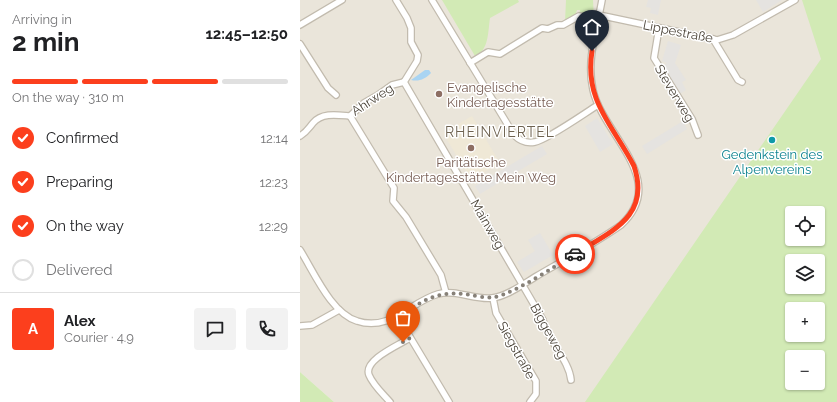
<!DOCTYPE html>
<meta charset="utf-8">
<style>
body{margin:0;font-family:Raleway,sans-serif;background:#f2f2f2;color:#202124;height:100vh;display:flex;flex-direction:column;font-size:15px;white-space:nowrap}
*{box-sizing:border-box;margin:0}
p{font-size:13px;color:#757577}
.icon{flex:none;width:22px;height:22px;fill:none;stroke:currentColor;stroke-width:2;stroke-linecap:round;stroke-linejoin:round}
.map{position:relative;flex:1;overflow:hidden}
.side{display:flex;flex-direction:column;background:#fff;width:300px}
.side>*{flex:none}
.buttons{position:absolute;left:485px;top:206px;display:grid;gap:8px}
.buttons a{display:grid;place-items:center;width:40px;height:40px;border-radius:4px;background:#fff;box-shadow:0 1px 3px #0004;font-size:20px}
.pin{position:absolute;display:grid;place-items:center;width:34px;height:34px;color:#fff;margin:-41px -17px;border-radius:50% 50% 50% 0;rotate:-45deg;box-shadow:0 0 4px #0007}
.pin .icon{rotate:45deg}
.courier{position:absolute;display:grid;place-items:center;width:40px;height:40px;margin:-20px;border:3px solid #fc3f1d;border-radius:50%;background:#fff;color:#222;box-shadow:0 1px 5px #0007}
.summary em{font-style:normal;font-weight:700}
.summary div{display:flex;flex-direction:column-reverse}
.summary{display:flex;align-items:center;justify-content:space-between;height:68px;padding:0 12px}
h1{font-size:26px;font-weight:700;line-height:30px}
.bar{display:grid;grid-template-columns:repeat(4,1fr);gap:6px 4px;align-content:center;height:48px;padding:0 12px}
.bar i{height:5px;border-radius:3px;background:#e0e0e0}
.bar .current{background:#fc3f1d}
.bar p{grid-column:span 4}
.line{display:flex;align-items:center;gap:10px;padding:0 12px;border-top:1px solid #e0e0e0}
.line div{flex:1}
.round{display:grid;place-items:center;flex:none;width:42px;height:42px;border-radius:4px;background:#f2f2f2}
ol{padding:0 12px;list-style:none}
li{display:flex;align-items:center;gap:12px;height:44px}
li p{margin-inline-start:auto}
li .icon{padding:4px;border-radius:50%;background:#fc3f1d;color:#fff;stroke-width:4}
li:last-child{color:#757577}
li i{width:22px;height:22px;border:2px solid #e0e0e0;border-radius:50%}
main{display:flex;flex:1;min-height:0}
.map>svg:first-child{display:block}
</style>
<main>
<section class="side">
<div class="summary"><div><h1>2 min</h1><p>Arriving in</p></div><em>12:45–12:50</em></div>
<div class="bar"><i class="current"></i><i class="current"></i><i class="current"></i><i></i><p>On the way · 310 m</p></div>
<ol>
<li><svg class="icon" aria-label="check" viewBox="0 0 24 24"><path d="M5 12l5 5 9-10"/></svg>Confirmed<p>12:14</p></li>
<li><svg class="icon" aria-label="check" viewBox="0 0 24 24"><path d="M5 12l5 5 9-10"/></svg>Preparing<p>12:23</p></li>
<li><svg class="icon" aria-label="check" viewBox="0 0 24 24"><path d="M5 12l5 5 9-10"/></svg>On the way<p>12:29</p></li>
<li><i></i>Delivered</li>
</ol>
<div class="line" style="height:72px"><b class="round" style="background:#fc3f1d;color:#fff">A</b><div><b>Alex</b><p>Courier · 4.9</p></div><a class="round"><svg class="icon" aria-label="chat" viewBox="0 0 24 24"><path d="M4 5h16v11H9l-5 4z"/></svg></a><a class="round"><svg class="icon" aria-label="phone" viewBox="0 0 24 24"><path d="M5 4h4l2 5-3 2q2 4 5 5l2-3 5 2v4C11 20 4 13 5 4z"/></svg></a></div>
</section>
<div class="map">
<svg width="537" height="402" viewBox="0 0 537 402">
<rect width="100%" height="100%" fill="#f6f3ec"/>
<path fill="#eae5da" d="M 0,0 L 537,0 L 537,87 L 286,402 L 34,402 L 0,372 Z"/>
<path fill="#efe8d6" d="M 172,116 L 200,163 L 171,180 L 143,133 Z"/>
<g fill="#d2eab5" fill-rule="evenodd">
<path d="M 142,0 L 218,0 L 219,2 L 190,18 C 188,31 189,51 175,56 Z"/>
<path d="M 266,0 L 293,0 L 294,19 L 279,16 L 280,10 L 277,10 L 275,16 L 265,22 Z"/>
<path d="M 502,0 L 537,0 L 537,402 L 285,402 L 521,59 ZM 492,213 L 518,213 L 518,239 L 492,239 ZM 492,261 L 518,261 L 518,287 L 492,287 ZM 492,309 L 518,309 L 518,335 L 492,335 ZM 492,357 L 518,357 L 518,383 L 492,383 Z"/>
<path d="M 0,372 L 34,402 L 0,402 Z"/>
</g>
<g fill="#e5e3e0">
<path d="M 348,0 L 361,0 L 358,15 L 350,13 L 351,8 L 346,7 Z"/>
<path d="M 456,0 L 482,0 L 463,12 Z"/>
<path d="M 368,41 L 381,45 L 375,63 L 386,80 L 382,82 L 386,90 L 378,95 L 362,67 L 367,63 L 362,61 Z"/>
<path d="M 297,118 L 313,144 L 300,152 L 285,126 Z"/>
<path d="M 383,121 L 387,129 L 347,154 L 342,146 Z"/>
<path d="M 242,146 L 247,154 L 180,194 L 175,186 Z"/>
<path d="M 240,233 L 253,255 L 224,272 L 217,262 L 235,251 L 228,240 Z"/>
</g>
<path fill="#a9d4f2" d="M 125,70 L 129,70 L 131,73 C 125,79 119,82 111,80 Z"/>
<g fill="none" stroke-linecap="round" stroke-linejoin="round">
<g stroke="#c2bbae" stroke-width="8">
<g id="street">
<path d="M 96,0 L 107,18 L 111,28 L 111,42 L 118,55 L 117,61 L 104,82"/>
<path d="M 132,0 L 214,135 C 220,141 226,144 235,142 C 247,140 285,113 298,105"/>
<path d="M 0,25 L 42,0"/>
<path d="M 359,28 L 354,58 L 392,119 L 398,135"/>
<path d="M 413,39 L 438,80 L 442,82"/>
<path d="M 0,44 L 28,88 L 36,95"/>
<path d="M 170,63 L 188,52 L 200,54 L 242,28 L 248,29 L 257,25 L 263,25 L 279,16 L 292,19 L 299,15 L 417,40 L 433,35 L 495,0"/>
<path d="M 104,82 L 243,320 C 248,343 269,359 271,380"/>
<path d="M 50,116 L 94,188 L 93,201 L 106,217 L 141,275 L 146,293"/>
<path d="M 0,136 C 7,132 8,129 13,123 C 22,112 38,115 50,116 L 64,103 L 78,95 L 92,85 L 104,82"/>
<path d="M 0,250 C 14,272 31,313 57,321 C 90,332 110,302 138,294 C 156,289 174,300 192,298 C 207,296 222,285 235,277 C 264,260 294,244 321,225 C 370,180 303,135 293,90 C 286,60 297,29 302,0"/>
<path d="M 193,298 L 196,313 L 236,381 L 236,394 L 230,402"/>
<path d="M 98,317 L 149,402"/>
<path d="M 0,326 L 12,325 L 39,310"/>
<path d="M 90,402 C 83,394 73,385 69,375 C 63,360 99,345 110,338"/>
</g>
</g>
<use href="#street" stroke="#fff" stroke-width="5.5"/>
</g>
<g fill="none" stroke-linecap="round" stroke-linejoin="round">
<path stroke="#878178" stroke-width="4" stroke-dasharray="0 7.2" d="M 103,342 L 110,338 L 98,317 C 121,302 135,291 165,294 C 174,295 185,299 195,297 C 217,292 255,266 275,254"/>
<path stroke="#fc3f1d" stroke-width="5" d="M 275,254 C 311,231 351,217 334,166 C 313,125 284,101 292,51"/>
</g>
<g fill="#8d6e63" stroke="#fff" stroke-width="1.5">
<circle cx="139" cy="94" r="4"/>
<circle cx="171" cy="148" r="4"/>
</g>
<circle fill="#0f9aa8" stroke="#fff" stroke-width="1.5" cx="472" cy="140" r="4"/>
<g text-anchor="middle" stroke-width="3" stroke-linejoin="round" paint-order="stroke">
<g font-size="13" fill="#4b4439" stroke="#fff">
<text transform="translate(378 31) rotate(11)" y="5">Lippestraße</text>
<text transform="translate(375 93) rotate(59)" y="5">Steverweg</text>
<text transform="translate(72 99) rotate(-33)" y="5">Ahrweg</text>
<text transform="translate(188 224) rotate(60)" y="5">Mainweg</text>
<text transform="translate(249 331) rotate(61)" y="5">Biggeweg</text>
<text transform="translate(217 350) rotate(61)" y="5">Siegstraße</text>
</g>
<g font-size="13" fill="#785e54" stroke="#fff" text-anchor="start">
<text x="147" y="92">Evangelische<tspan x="147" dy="15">Kindertagesstätte</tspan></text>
<text x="171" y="167" text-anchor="middle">Paritätische<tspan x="171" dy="15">Kindertagesstätte Mein Weg</tspan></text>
</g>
<g font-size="13" fill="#0d838f" stroke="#fff">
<text x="472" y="159">Gedenkstein des<tspan x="472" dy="15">Alpenvereins</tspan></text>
</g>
<g font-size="14" letter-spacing="1" fill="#6e6250" stroke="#fff">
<text x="200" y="137">RHEINVIERTEL</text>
</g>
</g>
</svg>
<div class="buttons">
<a><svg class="icon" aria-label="locate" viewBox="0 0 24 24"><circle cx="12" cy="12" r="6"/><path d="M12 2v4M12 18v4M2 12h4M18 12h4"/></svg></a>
<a><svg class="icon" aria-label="layers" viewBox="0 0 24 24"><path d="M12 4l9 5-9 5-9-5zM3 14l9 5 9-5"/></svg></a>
<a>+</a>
<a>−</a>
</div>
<div class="pin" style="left:103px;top:342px;background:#ea580c"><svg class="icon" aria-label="bag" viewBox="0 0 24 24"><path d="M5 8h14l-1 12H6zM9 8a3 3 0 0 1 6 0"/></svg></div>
<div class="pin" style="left:292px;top:51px;background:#1f2937"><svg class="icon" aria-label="home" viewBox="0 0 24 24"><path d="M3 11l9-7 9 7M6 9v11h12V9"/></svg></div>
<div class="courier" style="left:275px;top:254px"><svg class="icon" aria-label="car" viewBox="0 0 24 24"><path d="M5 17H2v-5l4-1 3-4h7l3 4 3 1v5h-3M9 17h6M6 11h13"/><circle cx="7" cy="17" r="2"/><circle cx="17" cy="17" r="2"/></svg></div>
</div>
</main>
